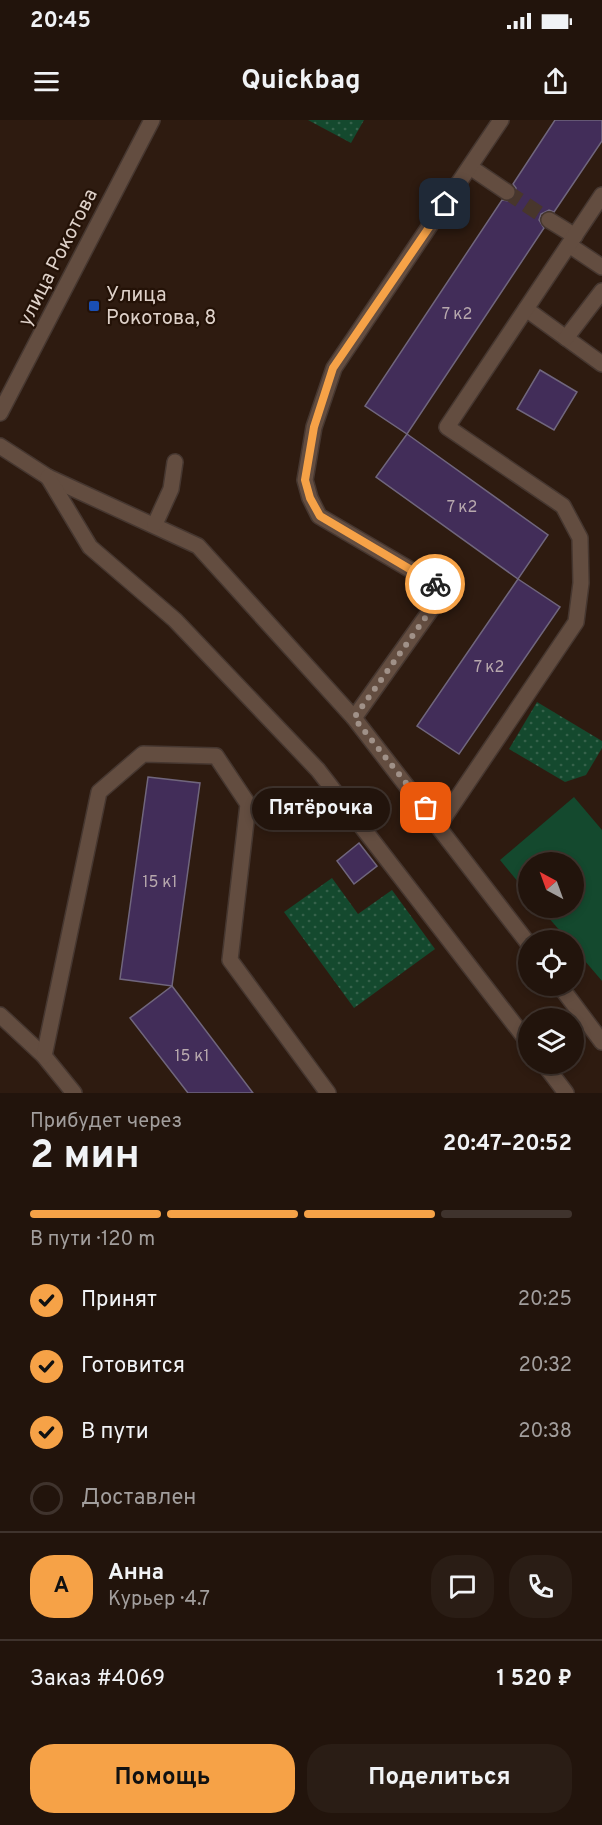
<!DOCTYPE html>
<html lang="ru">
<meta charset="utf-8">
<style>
body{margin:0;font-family:Overpass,sans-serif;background:#2a1d15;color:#f1f3f6;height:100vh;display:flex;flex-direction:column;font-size:22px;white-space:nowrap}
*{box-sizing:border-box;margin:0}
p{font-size:20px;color:#a29e9d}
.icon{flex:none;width:33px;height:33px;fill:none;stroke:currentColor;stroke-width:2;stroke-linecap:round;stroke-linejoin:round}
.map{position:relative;height:973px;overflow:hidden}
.sheet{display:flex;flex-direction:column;background:#22140c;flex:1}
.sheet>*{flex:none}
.needle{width:39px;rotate:319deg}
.buttons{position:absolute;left:518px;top:732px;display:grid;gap:12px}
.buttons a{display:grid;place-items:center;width:66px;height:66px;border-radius:50%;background:#22140c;box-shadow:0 3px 9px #0003,0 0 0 2px #3f332d;font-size:30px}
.pin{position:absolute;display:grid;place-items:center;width:51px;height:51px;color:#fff;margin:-26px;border-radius:12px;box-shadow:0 3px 9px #0006}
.courier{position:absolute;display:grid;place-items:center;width:60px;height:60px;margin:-30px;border:4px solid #f6a247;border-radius:50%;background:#fff;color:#222;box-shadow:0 2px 8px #0007}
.bubble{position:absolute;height:42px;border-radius:21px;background:#22140c;box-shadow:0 3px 9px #0003,0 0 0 2px #3f332d;font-size:20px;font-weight:700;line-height:42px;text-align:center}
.overview em{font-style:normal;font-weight:700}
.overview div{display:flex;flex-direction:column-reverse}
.overview{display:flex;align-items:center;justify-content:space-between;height:102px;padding:0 30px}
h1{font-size:39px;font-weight:700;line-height:45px}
.bar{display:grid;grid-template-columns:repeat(4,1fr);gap:9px 6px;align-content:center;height:72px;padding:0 30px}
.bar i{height:8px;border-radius:4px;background:#3f332d}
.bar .active{background:#f6a247}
.bar p{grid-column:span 4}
.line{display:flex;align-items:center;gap:15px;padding:0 30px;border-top:2px solid #3f332d}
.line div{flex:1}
.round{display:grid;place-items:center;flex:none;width:63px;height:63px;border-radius:24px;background:#2a1d15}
ol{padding:0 30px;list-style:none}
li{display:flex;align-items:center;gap:18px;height:66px}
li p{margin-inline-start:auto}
li .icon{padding:6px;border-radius:50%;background:#f6a247;color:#111;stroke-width:4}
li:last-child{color:#a29e9d}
li i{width:33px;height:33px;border:3px solid #3f332d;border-radius:50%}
.cta{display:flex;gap:12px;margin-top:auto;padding:12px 30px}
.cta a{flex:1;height:69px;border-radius:24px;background:#f6a247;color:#111;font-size:24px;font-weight:700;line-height:69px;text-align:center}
.cta a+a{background:#2a1d15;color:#f1f3f6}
.status{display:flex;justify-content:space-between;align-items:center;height:42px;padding:0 30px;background:#22140c;direction:ltr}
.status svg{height:16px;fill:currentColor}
header{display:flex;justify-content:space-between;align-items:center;height:78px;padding:0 30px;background:#22140c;font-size:27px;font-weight:700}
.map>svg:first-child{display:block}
</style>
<div class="status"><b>20:45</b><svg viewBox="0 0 49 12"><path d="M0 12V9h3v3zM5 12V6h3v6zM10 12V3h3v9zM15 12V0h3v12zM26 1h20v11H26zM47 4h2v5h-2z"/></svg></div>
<header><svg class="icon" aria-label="menu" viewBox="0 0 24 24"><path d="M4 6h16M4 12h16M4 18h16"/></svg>Quickbag<svg class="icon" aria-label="share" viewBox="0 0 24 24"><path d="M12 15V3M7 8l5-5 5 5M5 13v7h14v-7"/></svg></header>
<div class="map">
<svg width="602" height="973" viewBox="0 0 602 973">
<defs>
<pattern id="park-dots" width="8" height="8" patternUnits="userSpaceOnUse" patternTransform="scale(1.5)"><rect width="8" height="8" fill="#14492e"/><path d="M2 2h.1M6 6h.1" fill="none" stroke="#36624b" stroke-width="1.8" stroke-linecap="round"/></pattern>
</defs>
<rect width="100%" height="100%" fill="#2e1b10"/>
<g fill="url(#park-dots)">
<path d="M 308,0 L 364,0 L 351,23 Z"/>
<path d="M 537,582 L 602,621 L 602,628 L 586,655 L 565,662 L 509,629 Z"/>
<path d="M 332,758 L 358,794 L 392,770 L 435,829 L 354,888 L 284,792 Z"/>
</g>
<path fill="#14492e" d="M 574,677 L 602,710 L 602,861 L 573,827 L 573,820 L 568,820 L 540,788 L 573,788 L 573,742 L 528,742 L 528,774 L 500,740 Z"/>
<g fill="#422d59" stroke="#70667d" stroke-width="1.5">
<path d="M 555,0 L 602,0 L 602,21 L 554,92 L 549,90 L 541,94 L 539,100 L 544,108 L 407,314 L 365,286 L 502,80 L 511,81 L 515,77 L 516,68 L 513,64 Z"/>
<path d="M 540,250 L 577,272 L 554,310 L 517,289 Z"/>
<path d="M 407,314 L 548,415 L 518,459 L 376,357 Z"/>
<path d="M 518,459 L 560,487 L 459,634 L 417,606 Z"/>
<path d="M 148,657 L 200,663 L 172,866 L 120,859 Z"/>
<path d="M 359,723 L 377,746 L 354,764 L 337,741 Z"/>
<path d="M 172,866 L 253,973 L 188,973 L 130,898 Z"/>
</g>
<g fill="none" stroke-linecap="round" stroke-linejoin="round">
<path stroke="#48362c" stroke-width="15" stroke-dasharray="15 8" stroke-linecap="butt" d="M 507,72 L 549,100"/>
<g stroke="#463730" stroke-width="18">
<g id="minor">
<path d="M 470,47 L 507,72"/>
<path d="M 549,100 L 575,116"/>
<path d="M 569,125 L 602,147"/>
<path d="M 526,189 L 602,244"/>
<path d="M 566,218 L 602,171"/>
<path d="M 0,293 L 152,0"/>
<path d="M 0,326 L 48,357 L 198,426 L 354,598 L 528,823"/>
<path d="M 48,357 L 90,427 L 175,500 L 318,650 L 528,922"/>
<path d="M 155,404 L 171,369 L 175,342"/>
<path d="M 354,598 L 445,470 L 319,396 L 310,378 L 305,360 L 314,307 L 334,248 L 501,0"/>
<path d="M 439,705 L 576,502 L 581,463 L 580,418 L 563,386 L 447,307 L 602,75"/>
<path d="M 560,866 L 602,922"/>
<path d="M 0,895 L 44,936 L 74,973"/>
<path d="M 44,936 L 99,672 L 143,634 L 216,636 L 248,684 L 230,840 L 328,973"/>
<path d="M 544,944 L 566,973"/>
</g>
</g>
<use href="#minor" stroke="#634d40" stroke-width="15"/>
</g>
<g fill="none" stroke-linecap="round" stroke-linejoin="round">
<path stroke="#a09188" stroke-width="6" stroke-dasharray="0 10.8" d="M 426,688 L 354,598 L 445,470 L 435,464"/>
<path stroke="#f6a247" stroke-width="8" d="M 435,464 L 320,396 L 310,378 L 305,360 L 314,307 L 333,248 L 445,84"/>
</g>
<rect fill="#1a4fb4" stroke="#241207" stroke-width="2" x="88" y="180" width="12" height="12" rx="3"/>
<g text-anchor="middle" stroke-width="4.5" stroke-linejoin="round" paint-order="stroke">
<g font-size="16" fill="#b7a8ad">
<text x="457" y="199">7 к2</text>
<text x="462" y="392">7 к2</text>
<text x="489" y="552">7 к2</text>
<text x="160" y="767">15 к1</text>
<text x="192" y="941">15 к1</text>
</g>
<g font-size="20" fill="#ded1c9" stroke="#241207">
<text transform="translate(57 137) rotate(-63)" y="7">улица Рокотова</text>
</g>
<g font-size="20" fill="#ded1c9" stroke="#241207" text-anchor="start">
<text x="106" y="181">Улица<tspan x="106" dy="23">Рокотова, 8</tspan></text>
</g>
</g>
</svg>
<div class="buttons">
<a><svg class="needle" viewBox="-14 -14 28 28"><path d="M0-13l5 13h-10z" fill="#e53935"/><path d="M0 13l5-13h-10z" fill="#a29e9d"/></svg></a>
<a><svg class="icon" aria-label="locate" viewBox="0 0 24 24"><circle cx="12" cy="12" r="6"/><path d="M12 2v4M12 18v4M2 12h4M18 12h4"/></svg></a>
<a><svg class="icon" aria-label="layers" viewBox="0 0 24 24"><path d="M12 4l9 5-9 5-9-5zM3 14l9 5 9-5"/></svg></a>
</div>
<div class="pin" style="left:426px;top:688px;background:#ea580c"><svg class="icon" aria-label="bag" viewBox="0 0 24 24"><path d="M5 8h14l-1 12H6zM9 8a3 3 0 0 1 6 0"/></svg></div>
<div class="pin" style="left:445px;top:84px;background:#1f2937"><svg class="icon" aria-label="home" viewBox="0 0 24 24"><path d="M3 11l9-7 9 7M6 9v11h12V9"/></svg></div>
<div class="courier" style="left:435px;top:464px"><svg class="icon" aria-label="bike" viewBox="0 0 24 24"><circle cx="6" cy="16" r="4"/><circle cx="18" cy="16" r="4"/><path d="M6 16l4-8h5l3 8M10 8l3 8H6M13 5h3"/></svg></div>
<div class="bubble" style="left:252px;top:668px;width:138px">Пятёрочка</div>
</div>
<section class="sheet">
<div class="overview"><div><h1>2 мин</h1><p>Прибудет через</p></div><em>20:47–20:52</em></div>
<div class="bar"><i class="active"></i><i class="active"></i><i class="active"></i><i></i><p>В пути · 120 m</p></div>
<ol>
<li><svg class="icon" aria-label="check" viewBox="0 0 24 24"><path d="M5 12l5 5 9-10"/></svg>Принят<p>20:25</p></li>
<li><svg class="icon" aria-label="check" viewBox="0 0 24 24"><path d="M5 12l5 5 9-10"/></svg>Готовится<p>20:32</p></li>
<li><svg class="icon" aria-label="check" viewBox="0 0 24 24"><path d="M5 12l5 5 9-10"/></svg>В пути<p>20:38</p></li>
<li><i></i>Доставлен</li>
</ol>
<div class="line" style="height:108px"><b class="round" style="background:#f6a247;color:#111">А</b><div><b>Анна</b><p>Курьер · 4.7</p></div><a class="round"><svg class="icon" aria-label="chat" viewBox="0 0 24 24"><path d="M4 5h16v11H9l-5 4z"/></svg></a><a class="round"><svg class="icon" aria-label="phone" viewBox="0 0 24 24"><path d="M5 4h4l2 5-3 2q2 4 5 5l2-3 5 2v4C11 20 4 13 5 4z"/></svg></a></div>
<div class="line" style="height:78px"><div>Заказ #4069</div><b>1 520 ₽</b></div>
<div class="cta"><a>Помощь</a><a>Поделиться</a></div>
</section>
